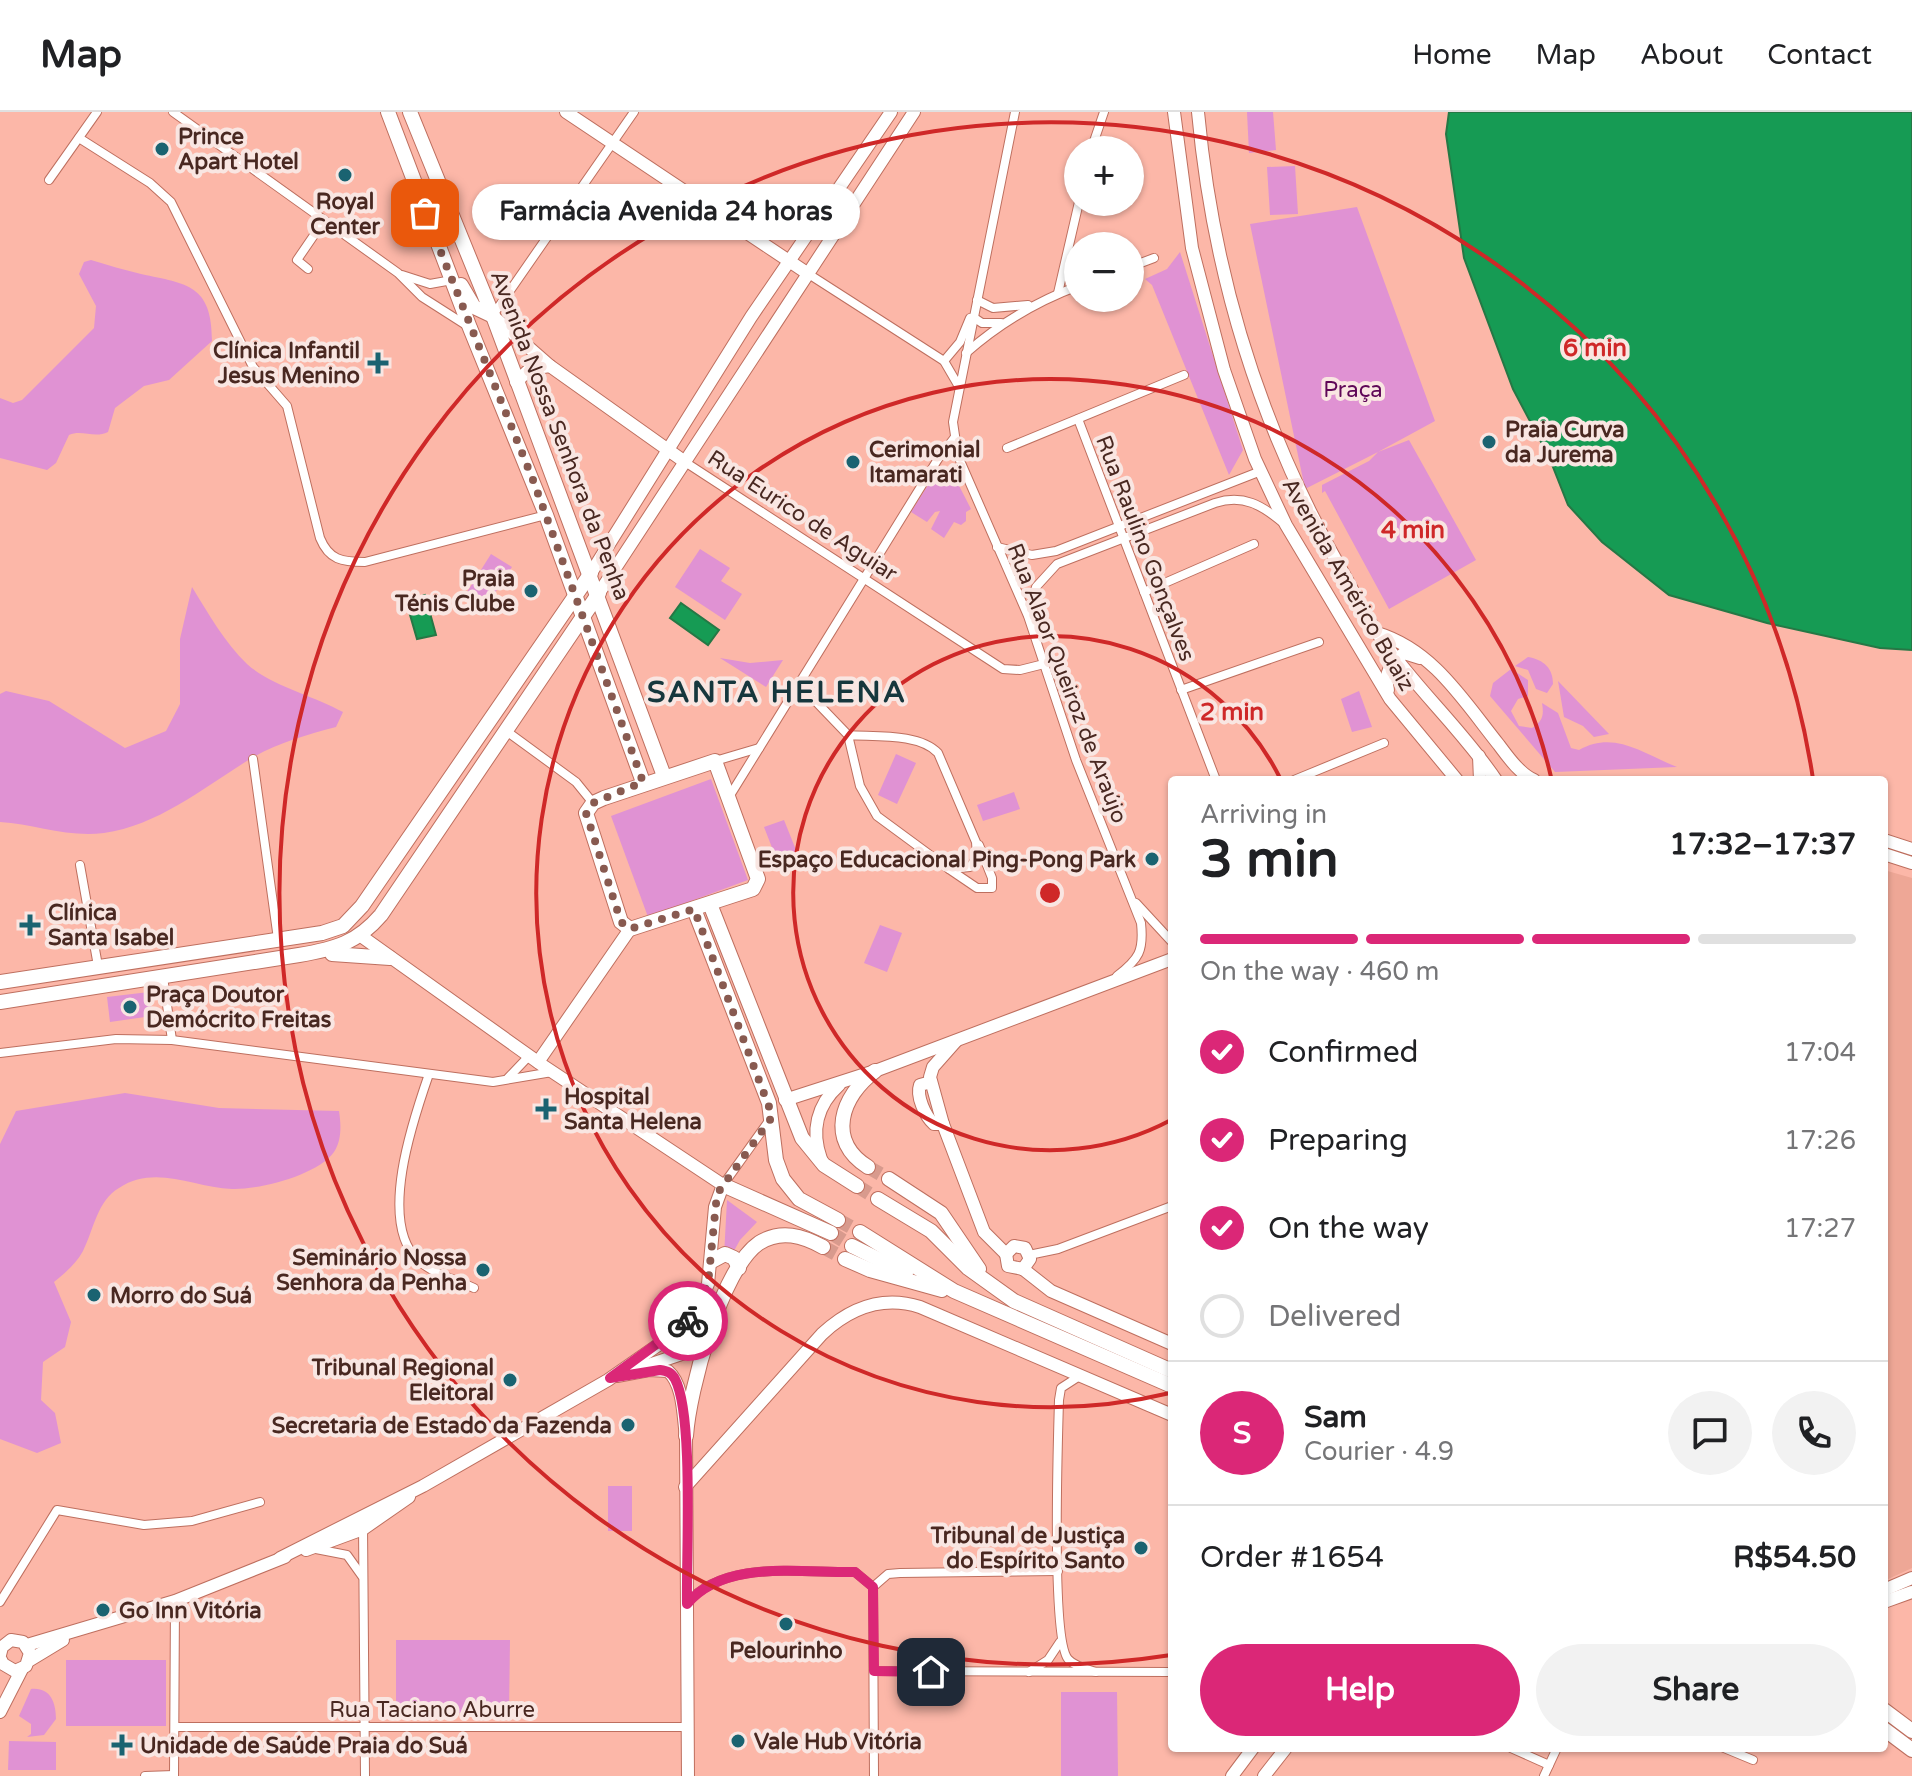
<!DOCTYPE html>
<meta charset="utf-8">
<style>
body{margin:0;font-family:"Varela Round",sans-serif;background:#f2f2f2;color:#202124;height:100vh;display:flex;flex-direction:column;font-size:30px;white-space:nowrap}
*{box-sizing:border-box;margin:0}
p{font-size:26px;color:#757577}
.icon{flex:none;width:44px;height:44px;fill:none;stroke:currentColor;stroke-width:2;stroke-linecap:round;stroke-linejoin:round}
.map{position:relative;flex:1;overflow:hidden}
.side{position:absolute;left:1168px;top:664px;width:720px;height:976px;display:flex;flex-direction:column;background:#fff;border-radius:8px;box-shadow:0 2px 6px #0004}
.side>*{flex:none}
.fabs{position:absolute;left:1064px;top:24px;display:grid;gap:16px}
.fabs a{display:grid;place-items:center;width:80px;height:80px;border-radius:50%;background:#fff;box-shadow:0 2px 6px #0004;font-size:40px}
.pin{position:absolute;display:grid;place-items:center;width:68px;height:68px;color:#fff;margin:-34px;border-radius:16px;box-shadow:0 4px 12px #0006}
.courier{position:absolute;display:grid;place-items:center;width:80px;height:80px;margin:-40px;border:6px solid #db2777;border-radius:50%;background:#fff;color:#222;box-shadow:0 2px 10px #0007}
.bubble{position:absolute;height:56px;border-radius:28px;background:#fff;box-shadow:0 2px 6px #0004;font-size:26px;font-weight:800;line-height:56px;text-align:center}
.headline em{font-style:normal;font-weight:800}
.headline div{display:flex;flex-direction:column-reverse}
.headline{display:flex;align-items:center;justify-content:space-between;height:136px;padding:0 32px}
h1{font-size:52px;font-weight:800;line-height:60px}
.bar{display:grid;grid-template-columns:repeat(4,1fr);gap:12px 8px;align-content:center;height:96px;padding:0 32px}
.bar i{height:10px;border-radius:6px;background:#e0e0e0}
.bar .on{background:#db2777}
.bar p{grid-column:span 4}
.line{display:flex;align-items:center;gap:20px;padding:0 32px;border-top:2px solid #e0e0e0}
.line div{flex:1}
.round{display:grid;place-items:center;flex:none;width:84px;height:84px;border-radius:42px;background:#f2f2f2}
ol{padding:0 32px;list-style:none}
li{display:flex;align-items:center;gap:24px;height:88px}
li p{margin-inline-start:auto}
li .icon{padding:8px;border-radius:50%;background:#db2777;color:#fff;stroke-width:4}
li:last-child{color:#757577}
li i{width:44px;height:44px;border:4px solid #e0e0e0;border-radius:50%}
.cta{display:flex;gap:16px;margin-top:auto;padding:16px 32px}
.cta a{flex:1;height:92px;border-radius:48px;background:#db2777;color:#fff;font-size:32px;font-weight:800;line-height:92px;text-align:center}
.cta a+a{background:#f2f2f2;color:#202124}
header{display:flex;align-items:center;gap:48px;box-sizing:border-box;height:112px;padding:0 40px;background:#fff;border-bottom:2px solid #e0e0e0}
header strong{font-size:38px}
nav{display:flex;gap:44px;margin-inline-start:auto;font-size:28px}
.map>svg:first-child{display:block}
</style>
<header>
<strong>Map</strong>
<nav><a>Home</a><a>Map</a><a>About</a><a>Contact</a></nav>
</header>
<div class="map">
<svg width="1912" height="1664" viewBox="0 0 1912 1664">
<rect width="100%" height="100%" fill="#fcb7a8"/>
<path fill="#eea796" d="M 1884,758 L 1912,766 L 1912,1456 L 1884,1469 Z"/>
<g fill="#e092d3">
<path d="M 1247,0 L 1273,0 L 1276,38 L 1249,41 Z"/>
<path d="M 1295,54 L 1298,102 L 1270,103 L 1267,55 Z"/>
<path d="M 1357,95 L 1435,309 L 1378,340 L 1409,328 L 1476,448 L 1389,497 L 1325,379 L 1322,381 L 1322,373 L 1369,349 L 1378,340 L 1305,377 L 1250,112 Z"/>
<path d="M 1180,140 L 1243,338 L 1229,363 L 1152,173 L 1145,167 L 1167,157 Z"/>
<path d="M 91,148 C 108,153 124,158 141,162 C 188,172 212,173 212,229 L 169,268 L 144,274 L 115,296 L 108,320 C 94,327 82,317 69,323 L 56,351 L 47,358 L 0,346 L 0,286 L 13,291 L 22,288 L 94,216 L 96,194 L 79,162 L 84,150 Z"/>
<path d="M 935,362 L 953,362 L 971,397 L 966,400 L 966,409 L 961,413 L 954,410 L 944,426 L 931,417 L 940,399 L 935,400 L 927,410 L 911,400 Z"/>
<path d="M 700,437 L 730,456 L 721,469 L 742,482 L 725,508 L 675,475 Z"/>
<path d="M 491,442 L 512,455 L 487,493 L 467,480 Z"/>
<path d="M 192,475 C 208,501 225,531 247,552 C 270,573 314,584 343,600 L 336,615 C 306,623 277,631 250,647 C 203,676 159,713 104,721 C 69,726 34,712 0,710 L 0,582 L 6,579 L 49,589 L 125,636 L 166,619 L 180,592 L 180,527 Z"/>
<path d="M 1528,545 C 1544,548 1553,556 1553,572 L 1547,581 L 1536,577 L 1528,558 L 1515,554 Z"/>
<path d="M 720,546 L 750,551 L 783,548 L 766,575 Z"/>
<path d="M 1511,557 L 1528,568 L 1528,584 L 1518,587 L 1511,599 L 1519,614 L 1532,616 C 1543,609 1544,603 1542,591 L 1558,601 L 1571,636 L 1579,638 C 1615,618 1643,642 1677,655 L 1555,660 L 1490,584 L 1493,571 Z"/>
<path d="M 1558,569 L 1609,622 L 1594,625 L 1583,614 L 1564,605 Z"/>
<path d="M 1359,579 L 1372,615 L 1352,620 L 1341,587 Z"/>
<path d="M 896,642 L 916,651 L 897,692 L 878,683 Z"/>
<path d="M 711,667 L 748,768 L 648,805 L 611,704 Z"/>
<path d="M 1014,680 L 1020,697 L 983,709 L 977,693 Z"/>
<path d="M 784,708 L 798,743 L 778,751 L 764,715 Z"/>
<path d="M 880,813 L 902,821 L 887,860 L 864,851 Z"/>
<path d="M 149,880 L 152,904 L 110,910 L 107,885 Z"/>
<path d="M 125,981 L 219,996 L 339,999 C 341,1012 342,1028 334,1040 C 318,1063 259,1078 232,1077 C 194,1076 156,1052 119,1076 C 97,1089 94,1117 83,1139 C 76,1152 66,1160 54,1170 L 71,1210 L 65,1235 L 43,1250 L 41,1288 L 55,1301 L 61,1331 L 37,1341 L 0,1327 L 0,1032 L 16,999 Z"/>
<path d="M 727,1088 L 757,1110 L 740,1128 L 730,1146 L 724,1144 Z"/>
<rect x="608" y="1374" width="24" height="45"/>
<path d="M 396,1528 L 510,1528 L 509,1601 L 396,1601 Z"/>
<rect x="66" y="1548" width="100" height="66"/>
<path d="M 31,1577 C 50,1575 56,1590 56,1607 L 44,1623 L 27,1625 L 31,1622 L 31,1612 L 19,1604 Z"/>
<path d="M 1061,1580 L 1117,1580 L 1118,1664 L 1061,1664 Z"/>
<path d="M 9,1629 L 56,1630 L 56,1658 L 8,1658 Z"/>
</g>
<g fill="#169b54" stroke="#257845" stroke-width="2">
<path d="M 1449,0 L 1912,0 L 1912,538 L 1880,536 L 1767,511 L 1669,483 L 1602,430 L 1568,393 L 1549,345 L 1513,277 L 1464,146 L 1446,22 Z"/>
<path d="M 425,483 L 436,523 L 417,527 L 406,489 Z"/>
<path d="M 681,491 L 719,518 L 708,533 L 670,506 Z"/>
</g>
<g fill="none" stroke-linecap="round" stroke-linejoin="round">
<g stroke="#d89a8d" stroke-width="14" stroke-dasharray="14 7" stroke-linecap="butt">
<path d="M 868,1055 L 889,1067"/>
<path d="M 857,1074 L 878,1087"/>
<path d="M 838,1108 L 860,1120"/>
<path d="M 831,1121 L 852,1134"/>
<path d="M 823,1135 L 845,1147"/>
</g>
<g stroke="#be6f5f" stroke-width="10">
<g id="street">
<path d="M 173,0 L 398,161 L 422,185 L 469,215"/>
<path d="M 1015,0 L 953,310 L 958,344 L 1028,504 L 1076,648 L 1141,811 C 1144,839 1139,847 1117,864"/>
<path d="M 79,26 L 150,71 L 171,90 L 253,255 L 287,294 L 320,426 C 329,448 342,450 365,450 L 546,403"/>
<path d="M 1091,38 L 1104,0"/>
<path d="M 49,68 L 97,0"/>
<path d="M 1130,155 L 1154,146"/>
<path d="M 308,157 L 297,148 L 323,110"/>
<path d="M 807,161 L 944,249 L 958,273"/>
<path d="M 402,163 L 430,172 L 452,168"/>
<path d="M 1058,181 L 1079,90"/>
<path d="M 977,188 L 993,196 L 1028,193"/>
<path d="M 493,203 L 634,0"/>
<path d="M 973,205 L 982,211 L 1001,211"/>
<path d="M 966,241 C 1000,211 1035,190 1078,174"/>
<path d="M 944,249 L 960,230 L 970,206"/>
<path d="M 1078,307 L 1216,668"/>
<path d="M 1007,336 L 1184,263"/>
<path d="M 685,350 L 1003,557 L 1020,558 L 1044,552"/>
<path d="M 997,435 L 1032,443 L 1056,439 L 1261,359"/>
<path d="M 1144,480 L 1254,432"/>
<path d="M 1028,503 L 1036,475 L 1057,452 L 1215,391 C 1243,382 1262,393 1283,411"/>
<path d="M 799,572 L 848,623 L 860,674 L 877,704 L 949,757 L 970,755 L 977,745 L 976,730 L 938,641 C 919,621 875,625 848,623"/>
<path d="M 1181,578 L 1319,530"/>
<path d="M 505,618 L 576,670 L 593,691"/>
<path d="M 253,647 L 278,827"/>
<path d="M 715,649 L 759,636"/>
<path d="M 1294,668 L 1384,631"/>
<path d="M 729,685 L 938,347 L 955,325"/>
<path d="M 80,753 L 98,854"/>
<path d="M 949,757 L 977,776 L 992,776 L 992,766 L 979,733"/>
<path d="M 1136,791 L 1172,830"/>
<path d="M 163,865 L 172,928"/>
<path d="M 0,941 L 116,927 L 172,928 L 493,970 L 552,960"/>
<path d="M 429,962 C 413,1008 377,1112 419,1149 C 434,1162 456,1168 474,1176"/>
<path d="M 508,966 L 529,944"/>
<path d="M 723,1073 L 771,1006"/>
<path d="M 1029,1143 L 1058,1137 L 1172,1094"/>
<path d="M 1078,1265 L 1061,1276 L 1059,1288 C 1058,1326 1051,1527 1068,1547 C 1074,1554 1087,1557 1096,1560"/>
<path d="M 363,1413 L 365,1664"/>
<path d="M 316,1437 L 347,1443 L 362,1464"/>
<path d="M 873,1475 L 888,1462 L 900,1461 L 1058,1459"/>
<path d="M 873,1475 L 874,1664"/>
<path d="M 0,1490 L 57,1398 L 144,1413 L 192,1409 L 260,1390"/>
<path d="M 687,1491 C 725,1447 802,1461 855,1460 L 873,1475"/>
<path d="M 874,1559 L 1172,1560"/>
<path d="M 1029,1560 L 1048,1548 L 1060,1530"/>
<path d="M 175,1615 L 688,1615"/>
<path d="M 1511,1636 L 1549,1653"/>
<path d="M 1724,1636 L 1753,1648"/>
<path d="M 145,1664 L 174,1663"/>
<path d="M 174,1664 L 175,1489"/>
<path d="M 1544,1664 L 1557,1636"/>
</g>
</g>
<g stroke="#be6f5f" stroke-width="14">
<g id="secondary">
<path d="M 566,0 L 807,161"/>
<path d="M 1174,0 L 1192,136 L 1224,258 L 1255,347 L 1286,413 L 1390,587 L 1457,668"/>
<path d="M 1198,0 C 1213,164 1260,316 1342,459 C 1354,480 1364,502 1378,522 C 1413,574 1461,616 1496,668"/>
<path d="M 493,204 L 550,254 L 685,350"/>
<path d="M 516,270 L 530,257 L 550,254"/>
<path d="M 591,461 L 751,205 L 891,0"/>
<path d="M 599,481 L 914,0"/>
<path d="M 1377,521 C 1433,538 1463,588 1499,633 C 1508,645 1520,662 1534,668"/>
<path d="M 1388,578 C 1384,560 1390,553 1404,541 L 1420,546"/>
<path d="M 1479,644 L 1480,668"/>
<path d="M 1884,728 L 1912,737"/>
<path d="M 1884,742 L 1912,751"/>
<path d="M 956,929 L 933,955 L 930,965 L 943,1012 L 984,1120 L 1006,1142"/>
<path d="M 538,950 L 630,817"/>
<path d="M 931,970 L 920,973 C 916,984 925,1004 934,1012 L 943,1012"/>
<path d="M 785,988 L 875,959 L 1172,847"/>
<path d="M 821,1047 C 811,1019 817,993 839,973"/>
<path d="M 1006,1142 L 1014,1134 L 1025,1136 L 1030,1147 L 1023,1157"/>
<path d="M 1006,1142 L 1008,1154 L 1023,1157"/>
<path d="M 1023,1157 L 1051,1179 L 1172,1232"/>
<path d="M 643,1255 L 705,1234"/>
<path d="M 617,1264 L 649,1258 L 668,1259 C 684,1273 683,1305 686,1324 L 688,1664"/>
<path d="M 685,1375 L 822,1222 C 850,1196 882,1183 920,1195 L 1172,1303"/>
<path d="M 306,1438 L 363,1417 L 409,1385"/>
<path d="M 280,1446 L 423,1374 L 608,1268 L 681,1217 L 697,1198 L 708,1172 L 715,1095 L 723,1073 L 542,953 L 361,824"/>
<path d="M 1884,1478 L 1912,1466"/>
<path d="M 1884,1490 L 1912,1480"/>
<path d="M 27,1533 L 175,1489 L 285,1445"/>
<path d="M 0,1543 L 2,1535 L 11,1528 L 23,1530 L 30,1541 L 26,1554 L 15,1559 L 3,1552 L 0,1546"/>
<path d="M 30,1548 L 63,1528"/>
<path d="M 0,1600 L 22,1557"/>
<path d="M 1232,1664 L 1253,1636"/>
<path d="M 1264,1664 L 1286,1636"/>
</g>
</g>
<g stroke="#be6f5f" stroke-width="16">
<g id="primary">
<path d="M 388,0 L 470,216 L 546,403 L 643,670"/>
<path d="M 410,0 L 493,204 L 664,664"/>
<path d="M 461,173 L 474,195 L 493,204"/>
<path d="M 715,649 L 758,767 L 753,777 L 630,817 L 621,810 L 586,701 L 593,691 L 604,686 Z"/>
<path d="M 710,792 L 802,1026 L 824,1053 L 857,1074"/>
<path d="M 694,797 L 769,991 L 776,1048 L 783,1067 L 799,1087 L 838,1108"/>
<path d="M 332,842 L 390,846"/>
<path d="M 0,870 L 322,821 L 343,814 L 362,794 L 591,461"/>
<path d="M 0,890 L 299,843 C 335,837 357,831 381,803 L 599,481"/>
<path d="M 868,1055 C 826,1029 841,984 875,959"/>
<path d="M 889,1067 L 941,1101 L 979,1157"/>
<path d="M 723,1073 L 831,1121"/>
<path d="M 878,1087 L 931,1119 L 968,1156 L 1014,1189 L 1172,1259"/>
<path d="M 860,1120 L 954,1179 L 1172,1274"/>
<path d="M 852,1134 L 906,1161"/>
<path d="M 845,1147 L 870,1158 L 942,1178"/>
<path d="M 712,1149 L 725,1142 L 734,1146 L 739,1156"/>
<path d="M 686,1324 C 689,1279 721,1157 759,1131 C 781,1117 803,1124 823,1135"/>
<path d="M 1884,1598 L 1912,1619"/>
<path d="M 1884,1617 L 1912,1638"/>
</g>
</g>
<use href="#street" stroke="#fff" stroke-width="8"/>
<use href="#secondary" stroke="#fff" stroke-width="12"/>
<use href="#primary" stroke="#fff" stroke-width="14"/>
</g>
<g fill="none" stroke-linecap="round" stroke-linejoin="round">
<path stroke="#885a50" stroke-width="8" stroke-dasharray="0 14.4" d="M 425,101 L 533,368 L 643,670 L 593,691 L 586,701 L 621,810 L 630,817 L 694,797 L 771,1000 L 772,1005 L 717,1082 L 708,1172 L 688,1209"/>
<path stroke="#db2777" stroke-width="10" d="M 688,1209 L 610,1266 L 660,1258 C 667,1259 671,1260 675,1267 C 694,1303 686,1445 687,1492 C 724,1447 801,1461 855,1460 L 873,1475 L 874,1559 L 931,1560"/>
</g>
<g fill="none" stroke="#cf2828" stroke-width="4">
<path d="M1171 1008A257 257 0 1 1 1280 666"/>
<path d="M1170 1281A514 514 0 1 1 1551 665"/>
<path d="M1171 1543A771 771 0 1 1 1813 667"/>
</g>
<g fill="#1a6371" stroke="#f9e6e2" stroke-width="3">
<circle cx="162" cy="37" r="8"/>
<circle cx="345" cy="63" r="8"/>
<path d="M374 239h8v8h8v8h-8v8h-8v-8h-8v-8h8z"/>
<circle cx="1489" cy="330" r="8"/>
<circle cx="853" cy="350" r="8"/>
<circle cx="531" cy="479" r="8"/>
<circle cx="1152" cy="747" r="8"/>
<path d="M26 801h8v8h8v8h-8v8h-8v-8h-8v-8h8z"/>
<circle cx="130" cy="895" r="8"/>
<path d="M542 985h8v8h8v8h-8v8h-8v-8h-8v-8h8z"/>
<circle cx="483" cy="1158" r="8"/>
<circle cx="94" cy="1183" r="8"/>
<circle cx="510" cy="1268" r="8"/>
<circle cx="628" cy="1313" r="8"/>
<circle cx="1141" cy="1436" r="8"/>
<circle cx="103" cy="1498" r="8"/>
<circle cx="786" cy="1512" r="8"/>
<circle cx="738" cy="1629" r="8"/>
<path d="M118 1621h8v8h8v8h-8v8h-8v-8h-8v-8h8z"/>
</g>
<g text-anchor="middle" stroke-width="8" stroke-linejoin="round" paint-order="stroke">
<g font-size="22" font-weight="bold" fill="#492821" stroke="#f9e6e2" text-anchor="start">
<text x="178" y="32">Prince<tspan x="178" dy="25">Apart Hotel</tspan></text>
<text x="345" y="97" text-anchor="middle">Royal<tspan x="345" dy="25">Center</tspan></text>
<text x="360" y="246" text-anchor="end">Clínica Infantil<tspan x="360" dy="25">Jesus Menino</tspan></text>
<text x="1505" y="325">Praia Curva<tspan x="1505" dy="25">da Jurema</tspan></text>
<text x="869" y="345">Cerimonial<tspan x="869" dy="25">Itamarati</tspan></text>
<text x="515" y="474" text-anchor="end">Praia<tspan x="515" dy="25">Ténis Clube</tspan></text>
<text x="1136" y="755" text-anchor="end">Espaço Educacional Ping-Pong Park</text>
<text x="48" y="808">Clínica<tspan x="48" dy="25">Santa Isabel</tspan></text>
<text x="146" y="890">Praça Doutor<tspan x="146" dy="25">Demócrito Freitas</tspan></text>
<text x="564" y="992">Hospital<tspan x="564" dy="25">Santa Helena</tspan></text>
<text x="467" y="1153" text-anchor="end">Seminário Nossa<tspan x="467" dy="25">Senhora da Penha</tspan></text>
<text x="110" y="1191">Morro do Suá</text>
<text x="494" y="1263" text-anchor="end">Tribunal Regional<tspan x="494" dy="25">Eleitoral</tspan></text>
<text x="612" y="1321" text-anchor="end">Secretaria de Estado da Fazenda</text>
<text x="1125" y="1431" text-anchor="end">Tribunal de Justiça<tspan x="1125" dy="25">do Espírito Santo</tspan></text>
<text x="119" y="1506">Go Inn Vitória</text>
<text x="786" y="1546" text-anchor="middle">Pelourinho</text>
<text x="754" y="1637">Vale Hub Vitória</text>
<text x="140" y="1641">Unidade de Saúde Praia do Suá</text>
</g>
<g font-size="22" fill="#5f0757" stroke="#f9e6e2">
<text x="1353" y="285">Praça</text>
</g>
<g font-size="22" fill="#492821" stroke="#f9e6e2">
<text transform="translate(561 323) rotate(69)" y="8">Avenida Nossa Senhora da Penha</text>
<text transform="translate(803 403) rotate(33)" y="8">Rua Eurico de Aguiar</text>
<text transform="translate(1146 436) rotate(69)" y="8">Rua Raulino Gonçalves</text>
<text transform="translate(1349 472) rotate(60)" y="8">Avenida Américo Buaiz</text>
<text transform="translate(1068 571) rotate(69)" y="8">Rua Alaor Queiroz de Araújo</text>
<text x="432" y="1605">Rua Taciano Aburre</text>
</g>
<g font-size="30" font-weight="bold" letter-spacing="2" fill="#16373d" stroke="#f9e6e2">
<text x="777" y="590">SANTA HELENA</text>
</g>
</g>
<circle cx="1050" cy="781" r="12" fill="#cf2828" stroke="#f9e6e2" stroke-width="4"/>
<g font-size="24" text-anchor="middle" font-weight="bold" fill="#cf2828" stroke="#f9e6e2" stroke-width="8" stroke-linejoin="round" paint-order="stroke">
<text x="1595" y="244">6 min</text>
<text x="1413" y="426">4 min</text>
<text x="1232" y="608">2 min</text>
</g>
</svg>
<div class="fabs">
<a>+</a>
<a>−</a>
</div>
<div class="pin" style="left:425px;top:101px;background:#ea580c"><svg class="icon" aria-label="bag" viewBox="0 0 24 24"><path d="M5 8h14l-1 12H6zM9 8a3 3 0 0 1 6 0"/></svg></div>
<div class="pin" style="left:931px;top:1560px;background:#1f2937"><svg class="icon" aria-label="home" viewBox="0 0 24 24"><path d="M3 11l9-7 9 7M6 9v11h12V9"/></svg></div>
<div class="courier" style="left:688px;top:1209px"><svg class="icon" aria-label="bike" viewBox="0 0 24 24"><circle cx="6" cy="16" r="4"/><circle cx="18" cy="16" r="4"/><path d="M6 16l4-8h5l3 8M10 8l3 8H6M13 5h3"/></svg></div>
<div class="bubble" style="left:472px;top:72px;width:388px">Farmácia Avenida 24 horas</div>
<section class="side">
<div class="headline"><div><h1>3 min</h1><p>Arriving in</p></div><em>17:32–17:37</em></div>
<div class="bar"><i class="on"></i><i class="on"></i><i class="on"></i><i></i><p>On the way · 460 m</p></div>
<ol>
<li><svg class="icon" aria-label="check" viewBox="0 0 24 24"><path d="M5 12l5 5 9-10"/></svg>Confirmed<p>17:04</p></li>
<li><svg class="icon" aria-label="check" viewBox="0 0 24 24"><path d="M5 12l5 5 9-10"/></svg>Preparing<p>17:26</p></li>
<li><svg class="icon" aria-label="check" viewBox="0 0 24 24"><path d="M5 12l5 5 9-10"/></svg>On the way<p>17:27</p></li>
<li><i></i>Delivered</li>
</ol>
<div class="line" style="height:144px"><b class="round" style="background:#db2777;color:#fff">S</b><div><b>Sam</b><p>Courier · 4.9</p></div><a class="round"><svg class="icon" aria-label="chat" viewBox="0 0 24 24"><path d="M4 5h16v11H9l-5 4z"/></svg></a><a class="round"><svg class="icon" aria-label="phone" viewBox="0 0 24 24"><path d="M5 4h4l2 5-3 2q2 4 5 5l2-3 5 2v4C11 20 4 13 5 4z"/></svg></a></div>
<div class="line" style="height:104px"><div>Order #1654</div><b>R$54.50</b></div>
<div class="cta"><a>Help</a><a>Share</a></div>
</section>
</div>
